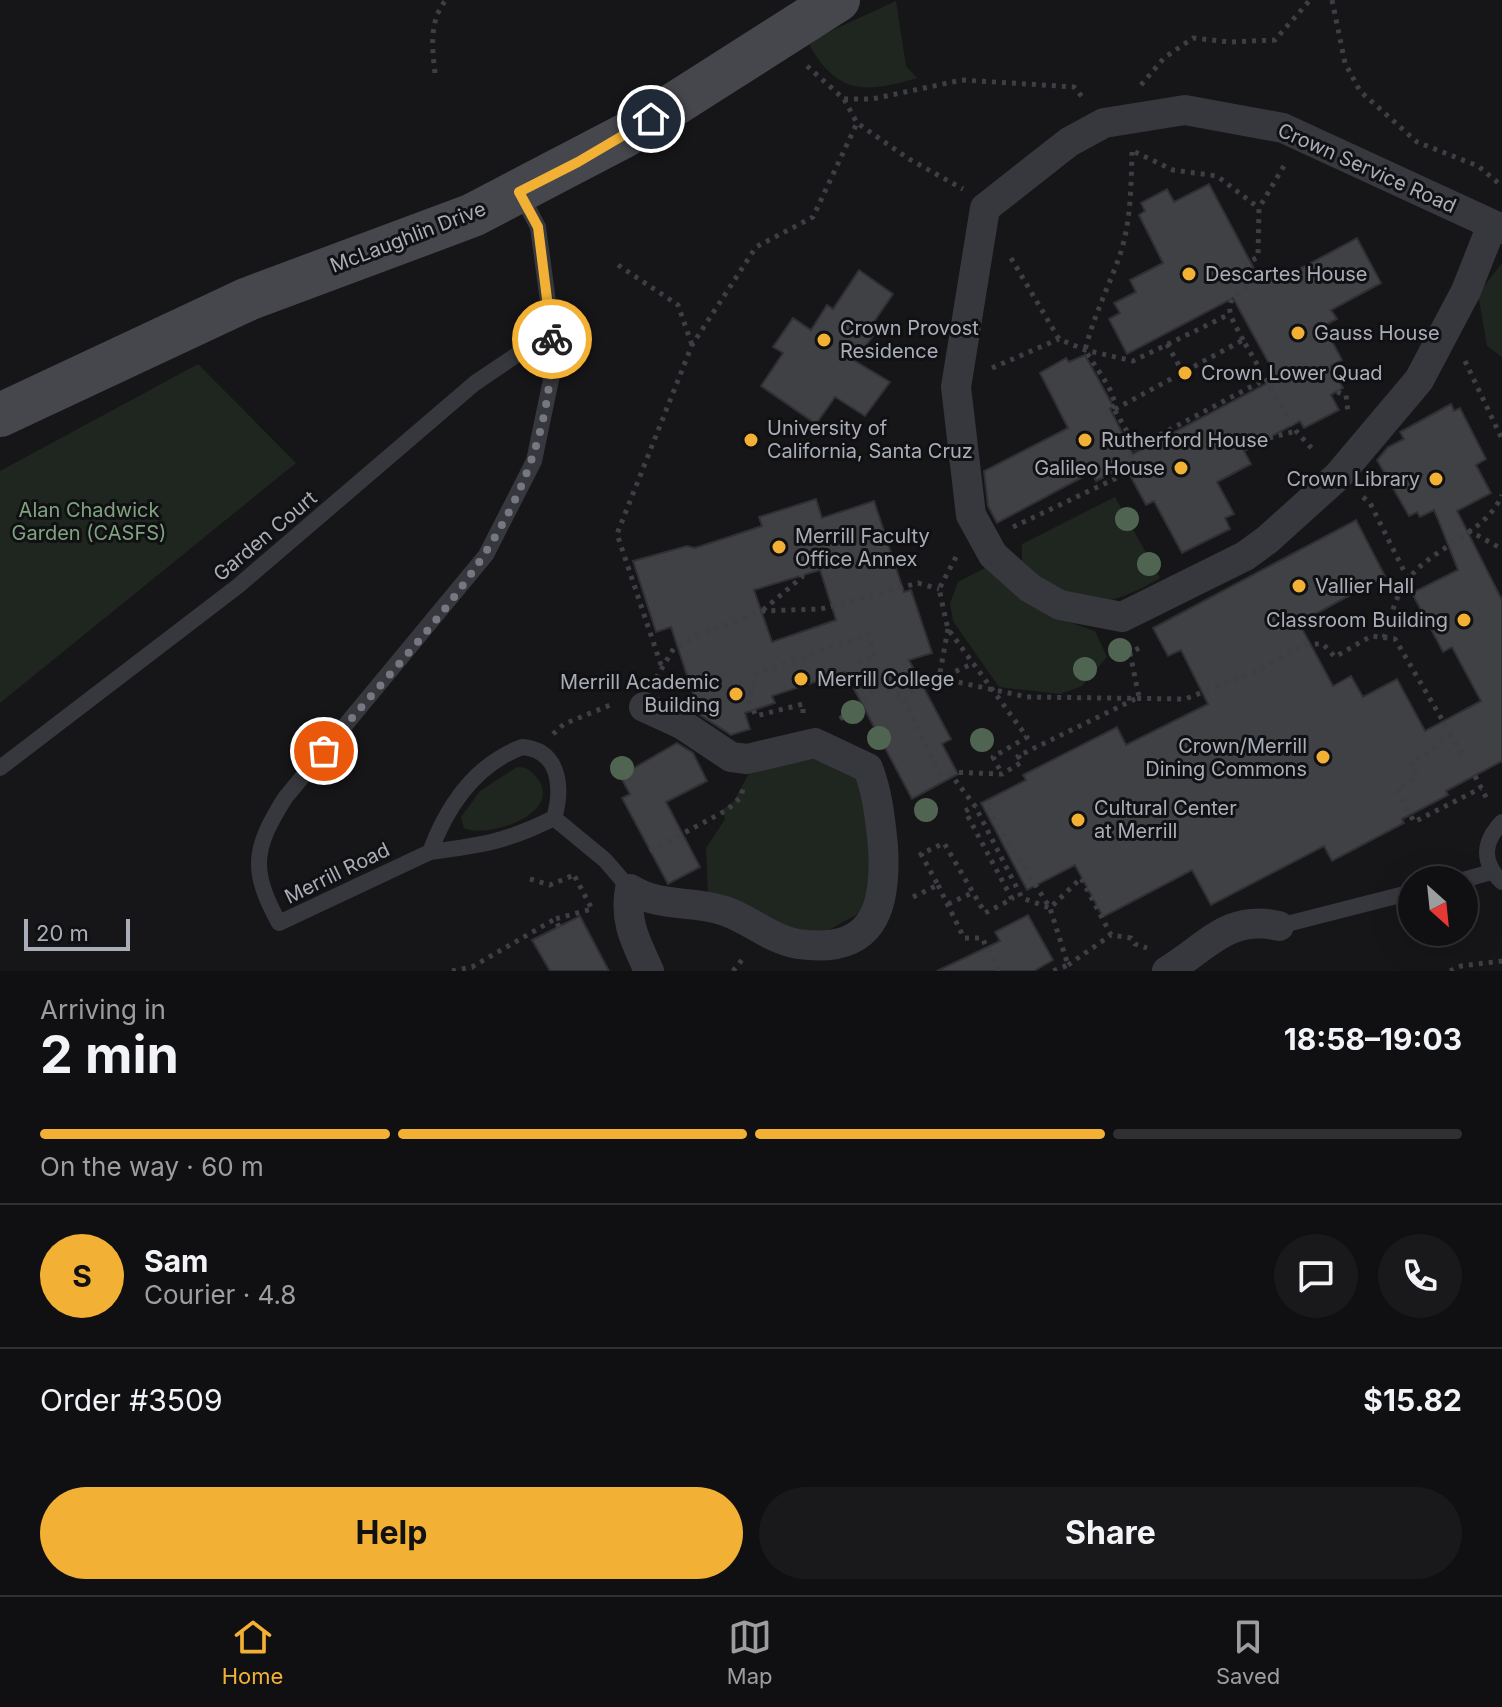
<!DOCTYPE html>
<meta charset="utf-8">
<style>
body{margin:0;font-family:Inter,sans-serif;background:#19191b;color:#f1f3f6;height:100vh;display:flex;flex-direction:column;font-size:30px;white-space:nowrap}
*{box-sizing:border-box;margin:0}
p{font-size:26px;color:#9c9d9f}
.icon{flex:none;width:44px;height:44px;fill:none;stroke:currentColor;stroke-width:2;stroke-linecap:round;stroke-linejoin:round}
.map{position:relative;height:971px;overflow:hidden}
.sheet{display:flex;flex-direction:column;background:#101012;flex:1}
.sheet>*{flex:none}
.needle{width:52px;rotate:153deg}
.fabs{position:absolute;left:1398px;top:866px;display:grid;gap:16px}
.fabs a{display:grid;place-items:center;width:80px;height:80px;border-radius:50%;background:#101012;box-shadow:0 8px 32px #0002,0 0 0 2px #303032;font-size:40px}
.scale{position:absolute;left:24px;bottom:20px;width:106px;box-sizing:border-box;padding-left:8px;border:4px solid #a8adb8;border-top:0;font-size:22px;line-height:28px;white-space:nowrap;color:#a8adb8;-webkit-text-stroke:6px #111113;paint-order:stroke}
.pin{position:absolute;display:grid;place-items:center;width:68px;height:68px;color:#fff;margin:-34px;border:4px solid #fff;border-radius:50%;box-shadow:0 2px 8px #0007}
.courier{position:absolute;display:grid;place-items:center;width:80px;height:80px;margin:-40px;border:6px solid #f2b134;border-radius:50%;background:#fff;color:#222;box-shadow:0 2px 10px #0007}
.overview em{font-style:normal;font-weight:700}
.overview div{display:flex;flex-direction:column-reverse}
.overview{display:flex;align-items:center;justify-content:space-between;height:136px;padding:0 40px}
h1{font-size:52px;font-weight:700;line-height:60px}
.bar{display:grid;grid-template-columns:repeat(4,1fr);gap:12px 8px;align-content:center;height:96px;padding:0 40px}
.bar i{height:10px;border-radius:6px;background:#303032}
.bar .on{background:#f2b134}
.bar p{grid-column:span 4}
.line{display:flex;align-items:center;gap:20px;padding:0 40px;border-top:2px solid #303032}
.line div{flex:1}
.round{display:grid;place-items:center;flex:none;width:84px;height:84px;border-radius:42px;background:#19191b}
.button{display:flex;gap:16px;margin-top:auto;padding:16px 40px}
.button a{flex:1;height:92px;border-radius:48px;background:#f2b134;color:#111;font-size:32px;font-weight:700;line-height:92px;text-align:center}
.button a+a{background:#19191b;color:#f1f3f6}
.tab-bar{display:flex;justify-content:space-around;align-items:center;height:112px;border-top:2px solid #303032;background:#101012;font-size:22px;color:#9c9d9f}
.tab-bar a{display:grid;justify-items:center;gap:4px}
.tab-bar .on{color:#f2b134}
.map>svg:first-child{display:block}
</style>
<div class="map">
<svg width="1502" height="971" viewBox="0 0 1502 971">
<rect width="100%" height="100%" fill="#161618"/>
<g fill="#1e261f">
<path d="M 896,1 L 906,66 L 917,78 C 866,93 838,95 810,46 L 811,40 Z"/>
<path d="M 1502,263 L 1502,357 L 1487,346 L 1478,294 Z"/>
<path d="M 198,364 L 296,463 L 0,703 L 0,471 Z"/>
<path d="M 1115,497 L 1160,578 C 1093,617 1084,602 1022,567 L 1022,544 Z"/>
<path d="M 989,566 C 1022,599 1049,617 1095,631 L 1107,657 L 1082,686 L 1060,694 L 999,687 L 953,621 L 950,603 L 958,582 Z"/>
<path d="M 818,754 L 846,767 L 862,784 L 876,884 L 869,908 L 812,939 L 708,894 L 706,848 L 725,819 L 722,810 L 733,802 L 751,770 Z"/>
<path d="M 517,767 C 527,767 532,771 538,779 C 563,815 485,839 464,828 L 461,817 L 480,791 Z"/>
</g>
<g fill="#404145" stroke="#303034" stroke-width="2" fill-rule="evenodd">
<path d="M 1209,184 L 1260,280 L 1279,270 L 1283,278 L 1357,238 L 1381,283 L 1331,310 L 1337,319 L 1324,326 L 1342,360 L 1331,366 L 1343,388 L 1331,395 L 1339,410 L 1304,428 L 1300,421 L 1244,451 L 1251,464 L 1217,482 L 1234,514 L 1225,518 L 1230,529 L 1182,553 L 1154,501 L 1146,505 L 1125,466 L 1096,481 L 1092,472 L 997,523 L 988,506 L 984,471 L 1068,428 L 1040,373 L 1066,358 L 1069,362 L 1085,355 L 1113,406 L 1110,409 L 1133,454 L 1277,378 L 1233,298 L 1127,354 L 1109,319 L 1120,313 L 1114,303 L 1136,292 L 1130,280 L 1163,263 L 1139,215 L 1145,211 L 1141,203 L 1167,189 L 1174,202 Z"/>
<path d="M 859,270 L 893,294 L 869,329 L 875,333 L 855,361 L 890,382 L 865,416 L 835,397 L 816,424 L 761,386 L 783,353 L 773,347 L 793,318 L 811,330 L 827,305 L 833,309 Z"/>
<path d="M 1451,404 L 1454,411 L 1460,408 L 1486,459 L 1476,465 L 1491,493 L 1457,511 L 1502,600 L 1502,761 L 1446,791 L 1448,795 L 1402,819 L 1404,823 L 1332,861 L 1324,846 L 1211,905 L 1192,870 L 1103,917 L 1075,865 L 1027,890 L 981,803 L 1026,780 L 1023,775 L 1117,727 L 1126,745 L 1208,704 L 1181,650 L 1168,656 L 1153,628 L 1356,520 L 1385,576 L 1299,623 L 1333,686 L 1351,676 L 1363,697 L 1397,679 L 1425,731 L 1481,701 L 1452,647 L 1443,652 L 1412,593 L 1458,570 L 1437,517 L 1434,510 L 1420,517 L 1417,512 L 1409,516 L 1377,460 L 1388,447 L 1404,439 L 1400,432 Z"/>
<path d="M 816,499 L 822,518 L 874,501 L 904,592 L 911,590 L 932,653 L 909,660 L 951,739 L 942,744 L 958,774 L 912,799 L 845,672 L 772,696 L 775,703 L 745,713 L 750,729 L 731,735 L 700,715 L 671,627 L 656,632 L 633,561 L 687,546 L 695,548 L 762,526 L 759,517 ZM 820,570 L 836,620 L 772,642 L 754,590 Z"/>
<path d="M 677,743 L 693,753 L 707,781 L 666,802 L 700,867 L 668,884 L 622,798 L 630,794 L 620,776 Z"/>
<path d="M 1028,915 L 1053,960 L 1034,971 L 937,971 L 1000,941 L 995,932 Z"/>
<path d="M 580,916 L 609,971 L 550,971 L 532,940 Z"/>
</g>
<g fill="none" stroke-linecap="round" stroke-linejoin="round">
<g stroke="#3d3f44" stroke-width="5" stroke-dasharray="4 6" stroke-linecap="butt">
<path d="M 1332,0 L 1345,63 L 1360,91 L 1417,142 L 1478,166 L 1502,186"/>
<path d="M 807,66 L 844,99 L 857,123 L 909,159 L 963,189"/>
<path d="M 435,73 C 432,48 429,20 446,0"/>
<path d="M 1141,85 L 1164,58 L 1193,38 L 1230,42 L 1275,40 L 1310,0"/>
<path d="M 844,99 L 872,99 L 962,80 L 1074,87 L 1084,99"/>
<path d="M 1135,152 L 1173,170 L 1217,176 L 1259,208"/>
<path d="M 1011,258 L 1059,339 L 1085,350 L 1133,361 L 1230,314"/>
<path d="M 618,265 L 678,305 L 692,345"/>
<path d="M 1243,340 C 1229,313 1219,302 1250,285 L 1242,266 L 1258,257 L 1259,208 L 1285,164"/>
<path d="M 1167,344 L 1182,371"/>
<path d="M 1465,361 L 1502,439"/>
<path d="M 992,368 L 1059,339"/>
<path d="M 1337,392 L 1346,395 L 1348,412"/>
<path d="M 1112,408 L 1116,405 L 1109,387 L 1085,350 C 1093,319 1106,292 1117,263 C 1131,227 1131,189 1132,152"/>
<path d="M 1106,414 L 1243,340 L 1296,431 L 1315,452"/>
<path d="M 1269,438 L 1296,431"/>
<path d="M 1133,449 L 1258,383 L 1270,383"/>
<path d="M 1363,497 L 1370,503 L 1408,579"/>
<path d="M 1013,527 L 1123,475 L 1135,445 L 1114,409"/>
<path d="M 1468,530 L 1502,549"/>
<path d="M 956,557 L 939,589 L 948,629 L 1027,737 L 993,757 L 1002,774"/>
<path d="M 763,610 L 802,577 L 792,538 L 826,527 L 834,550 L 842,550"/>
<path d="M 948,629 L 939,678 L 1027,697 L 1185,699 L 1259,670 L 1305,644 L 1323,644 L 1335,657 L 1371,636 L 1395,639 L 1450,733 L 1428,753 L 1411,761 L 1417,776 L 1397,789 L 1414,822 L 1481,788"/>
<path d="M 1384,638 C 1390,619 1395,597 1407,581 C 1432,546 1485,535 1502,495"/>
<path d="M 1139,648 L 1130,653 L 1139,697"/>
<path d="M 661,665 L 617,534 L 692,345 L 756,247 L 813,217 L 857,123"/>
<path d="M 656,678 L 674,648 L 696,636 L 762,611 L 821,609 L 918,583 L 939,589"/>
<path d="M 910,692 L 974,663"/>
<path d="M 803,713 L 803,704 L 756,716 L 750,703 L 755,674 L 869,634 L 875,657 L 850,664"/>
<path d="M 840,719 L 880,686 L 902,696 L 942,778"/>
<path d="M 1450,733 L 1465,760"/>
<path d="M 553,734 L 564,724 L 615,703"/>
<path d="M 949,772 L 975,806 L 1022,898 L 1050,908 L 1081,878 L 1111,935 L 1131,938 L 1135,944 L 1147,948"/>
<path d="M 949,772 L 1002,774 L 1022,762 L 1018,756 L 1135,699"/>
<path d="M 1475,776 L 1488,801"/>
<path d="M 991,802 L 985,805 L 1050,908 L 1068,965 L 1053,971"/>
<path d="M 650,851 L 727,810 L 741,797 L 743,788"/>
<path d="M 530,879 L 550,885 L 574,875"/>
<path d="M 938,885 L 964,938 L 982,938 L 999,971"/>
<path d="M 913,897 L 938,885 L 921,854 L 944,843 L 985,913 L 1012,899 L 965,811 L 975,806"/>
<path d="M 948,904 L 974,892"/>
<path d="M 559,927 L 555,919 L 592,909 L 574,875"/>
<path d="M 1068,965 L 1111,935"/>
<path d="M 452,971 L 472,967 L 555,919"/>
<path d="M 733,971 L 745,956"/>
<path d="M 1450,971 L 1461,966 L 1502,961"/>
</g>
<g stroke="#37383d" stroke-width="16">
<path d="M 522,747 C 560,750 563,788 554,818 C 506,842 482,845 430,852 C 447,806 475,765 522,747 Z"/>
<path d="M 0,768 L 238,586 L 475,383 L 552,331"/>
<path d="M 554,818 L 605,860 L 630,889"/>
<path d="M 1502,822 C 1483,842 1481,862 1502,882"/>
<path d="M 430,852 L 279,923 C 250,870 253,849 285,798 L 486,555 L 534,461 L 552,375 L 552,331 L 538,227 L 520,193"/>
<path d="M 1463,880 L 1491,872"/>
<path d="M 1279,926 L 1412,892"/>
</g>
<g stroke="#37383d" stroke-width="30">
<path d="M 1492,225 L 1466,291 L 1419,380 L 1338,476 L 1267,540 L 1245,556 L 1122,617 L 1060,605 L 1030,588 L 993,555 L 971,515 L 956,387 L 985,208 L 1069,142 L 1104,123 L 1185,110 L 1283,128 L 1502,229"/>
<path d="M 644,707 L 683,725 L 731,757 L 747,759 L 815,743 L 868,768 C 878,795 880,818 883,846 C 887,909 873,955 798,944 C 772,940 749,919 725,911 C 693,900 660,908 630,889 C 624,922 636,942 649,971"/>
<path d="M 1167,971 C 1207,947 1228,914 1279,926"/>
</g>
<path stroke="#45474d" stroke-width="44" d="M 0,415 L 248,299 L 473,215 L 626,135 L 838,0"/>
</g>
<g fill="#506452">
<circle cx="1127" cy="519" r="12"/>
<circle cx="1149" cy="564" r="12"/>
<circle cx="1120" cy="650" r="12"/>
<circle cx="1085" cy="669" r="12"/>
<circle cx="853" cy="712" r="12"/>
<circle cx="879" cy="738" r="12"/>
<circle cx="982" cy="740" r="12"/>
<circle cx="622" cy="768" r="12"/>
<circle cx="926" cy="810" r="12"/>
</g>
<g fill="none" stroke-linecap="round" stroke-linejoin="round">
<path stroke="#757880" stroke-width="8" stroke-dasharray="0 14.4" d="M 324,751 C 431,622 551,519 552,339"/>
<path stroke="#f2b134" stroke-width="10" d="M 552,339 L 538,227 L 519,192 L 578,162 L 651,119"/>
</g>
<g fill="#f2b134" stroke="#111113" stroke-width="3">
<circle cx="1189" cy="274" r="8"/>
<circle cx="1298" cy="333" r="8"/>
<circle cx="824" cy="340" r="8"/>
<circle cx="1185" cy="373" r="8"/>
<circle cx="751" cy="440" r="8"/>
<circle cx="1085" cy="440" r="8"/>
<circle cx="1181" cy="468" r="8"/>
<circle cx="1436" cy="479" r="8"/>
<circle cx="779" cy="547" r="8"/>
<circle cx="1299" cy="586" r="8"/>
<circle cx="1464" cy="620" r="8"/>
<circle cx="801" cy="679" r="8"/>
<circle cx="736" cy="694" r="8"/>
<circle cx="1323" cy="757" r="8"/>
<circle cx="1078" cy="820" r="8"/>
</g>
<g text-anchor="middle" stroke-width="6" stroke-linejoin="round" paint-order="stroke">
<g font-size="20" fill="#a8adb8" stroke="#111113">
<text transform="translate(1367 168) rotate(24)" y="7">Crown Service Road</text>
<text transform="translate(408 237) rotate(-21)" y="7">McLaughlin Drive</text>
<text transform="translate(265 536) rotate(-40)" y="7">Garden Court</text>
<text transform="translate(337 873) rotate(-26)" y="7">Merrill Road</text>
</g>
<g font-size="20" fill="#a8adb8" stroke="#111113" text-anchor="start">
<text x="1205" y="281">Descartes House</text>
<text x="840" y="335">Crown Provost<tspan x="840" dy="23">Residence</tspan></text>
<text x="1314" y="340">Gauss House</text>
<text x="1201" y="380">Crown Lower Quad</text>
<text x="767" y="435">University of<tspan x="767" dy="23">California, Santa Cruz</tspan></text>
<text x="1101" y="447">Rutherford House</text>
<text x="1165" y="475" text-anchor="end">Galileo House</text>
<text x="1420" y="486" text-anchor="end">Crown Library</text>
<text x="795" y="543">Merrill Faculty<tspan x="795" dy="23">Office Annex</tspan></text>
<text x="1315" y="593">Vallier Hall</text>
<text x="1448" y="627" text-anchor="end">Classroom Building</text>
<text x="817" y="686">Merrill College</text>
<text x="720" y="689" text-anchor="end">Merrill Academic<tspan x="720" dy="23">Building</tspan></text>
<text x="1307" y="753" text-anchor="end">Crown/Merrill<tspan x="1307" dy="23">Dining Commons</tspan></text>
<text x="1094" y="815">Cultural Center<tspan x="1094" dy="23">at Merrill</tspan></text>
</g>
<g font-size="20" fill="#7fa381" stroke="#111113">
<text x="89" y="517">Alan Chadwick<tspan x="89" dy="23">Garden (CASFS)</tspan></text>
</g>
</g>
</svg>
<div class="fabs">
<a><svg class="needle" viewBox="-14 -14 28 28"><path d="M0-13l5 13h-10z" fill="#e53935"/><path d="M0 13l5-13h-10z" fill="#9c9d9f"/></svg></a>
</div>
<div class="scale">20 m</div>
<div class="pin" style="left:324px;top:751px;background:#ea580c"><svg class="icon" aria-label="bag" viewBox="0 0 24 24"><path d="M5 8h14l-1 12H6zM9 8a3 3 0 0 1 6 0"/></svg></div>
<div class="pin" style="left:651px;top:119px;background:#1f2937"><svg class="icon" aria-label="home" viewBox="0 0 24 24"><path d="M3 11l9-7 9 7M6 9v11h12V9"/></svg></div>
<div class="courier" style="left:552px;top:339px"><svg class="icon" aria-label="bike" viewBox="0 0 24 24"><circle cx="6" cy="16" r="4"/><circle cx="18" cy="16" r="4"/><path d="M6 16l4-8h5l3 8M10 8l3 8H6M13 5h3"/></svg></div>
</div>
<section class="sheet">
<div class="overview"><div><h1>2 min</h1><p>Arriving in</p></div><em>18:58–19:03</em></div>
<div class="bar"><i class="on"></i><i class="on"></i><i class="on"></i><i></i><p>On the way · 60 m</p></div>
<div class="line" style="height:144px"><b class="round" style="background:#f2b134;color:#111">S</b><div><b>Sam</b><p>Courier · 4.8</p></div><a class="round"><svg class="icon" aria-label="chat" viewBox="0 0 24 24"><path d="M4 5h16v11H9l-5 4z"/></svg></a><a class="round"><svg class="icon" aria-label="phone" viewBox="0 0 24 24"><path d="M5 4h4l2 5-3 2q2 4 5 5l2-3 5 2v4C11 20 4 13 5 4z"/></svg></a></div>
<div class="line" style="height:104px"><div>Order #3509</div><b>$15.82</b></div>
<div class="button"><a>Help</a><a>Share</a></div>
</section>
<nav class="tab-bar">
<a class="on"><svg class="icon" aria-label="home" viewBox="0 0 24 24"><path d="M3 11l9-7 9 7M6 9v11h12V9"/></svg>Home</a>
<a><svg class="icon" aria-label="map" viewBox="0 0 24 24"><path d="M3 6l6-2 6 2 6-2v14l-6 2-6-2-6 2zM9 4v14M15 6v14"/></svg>Map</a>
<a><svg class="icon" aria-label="saved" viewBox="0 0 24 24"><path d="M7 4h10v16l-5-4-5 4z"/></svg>Saved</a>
</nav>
